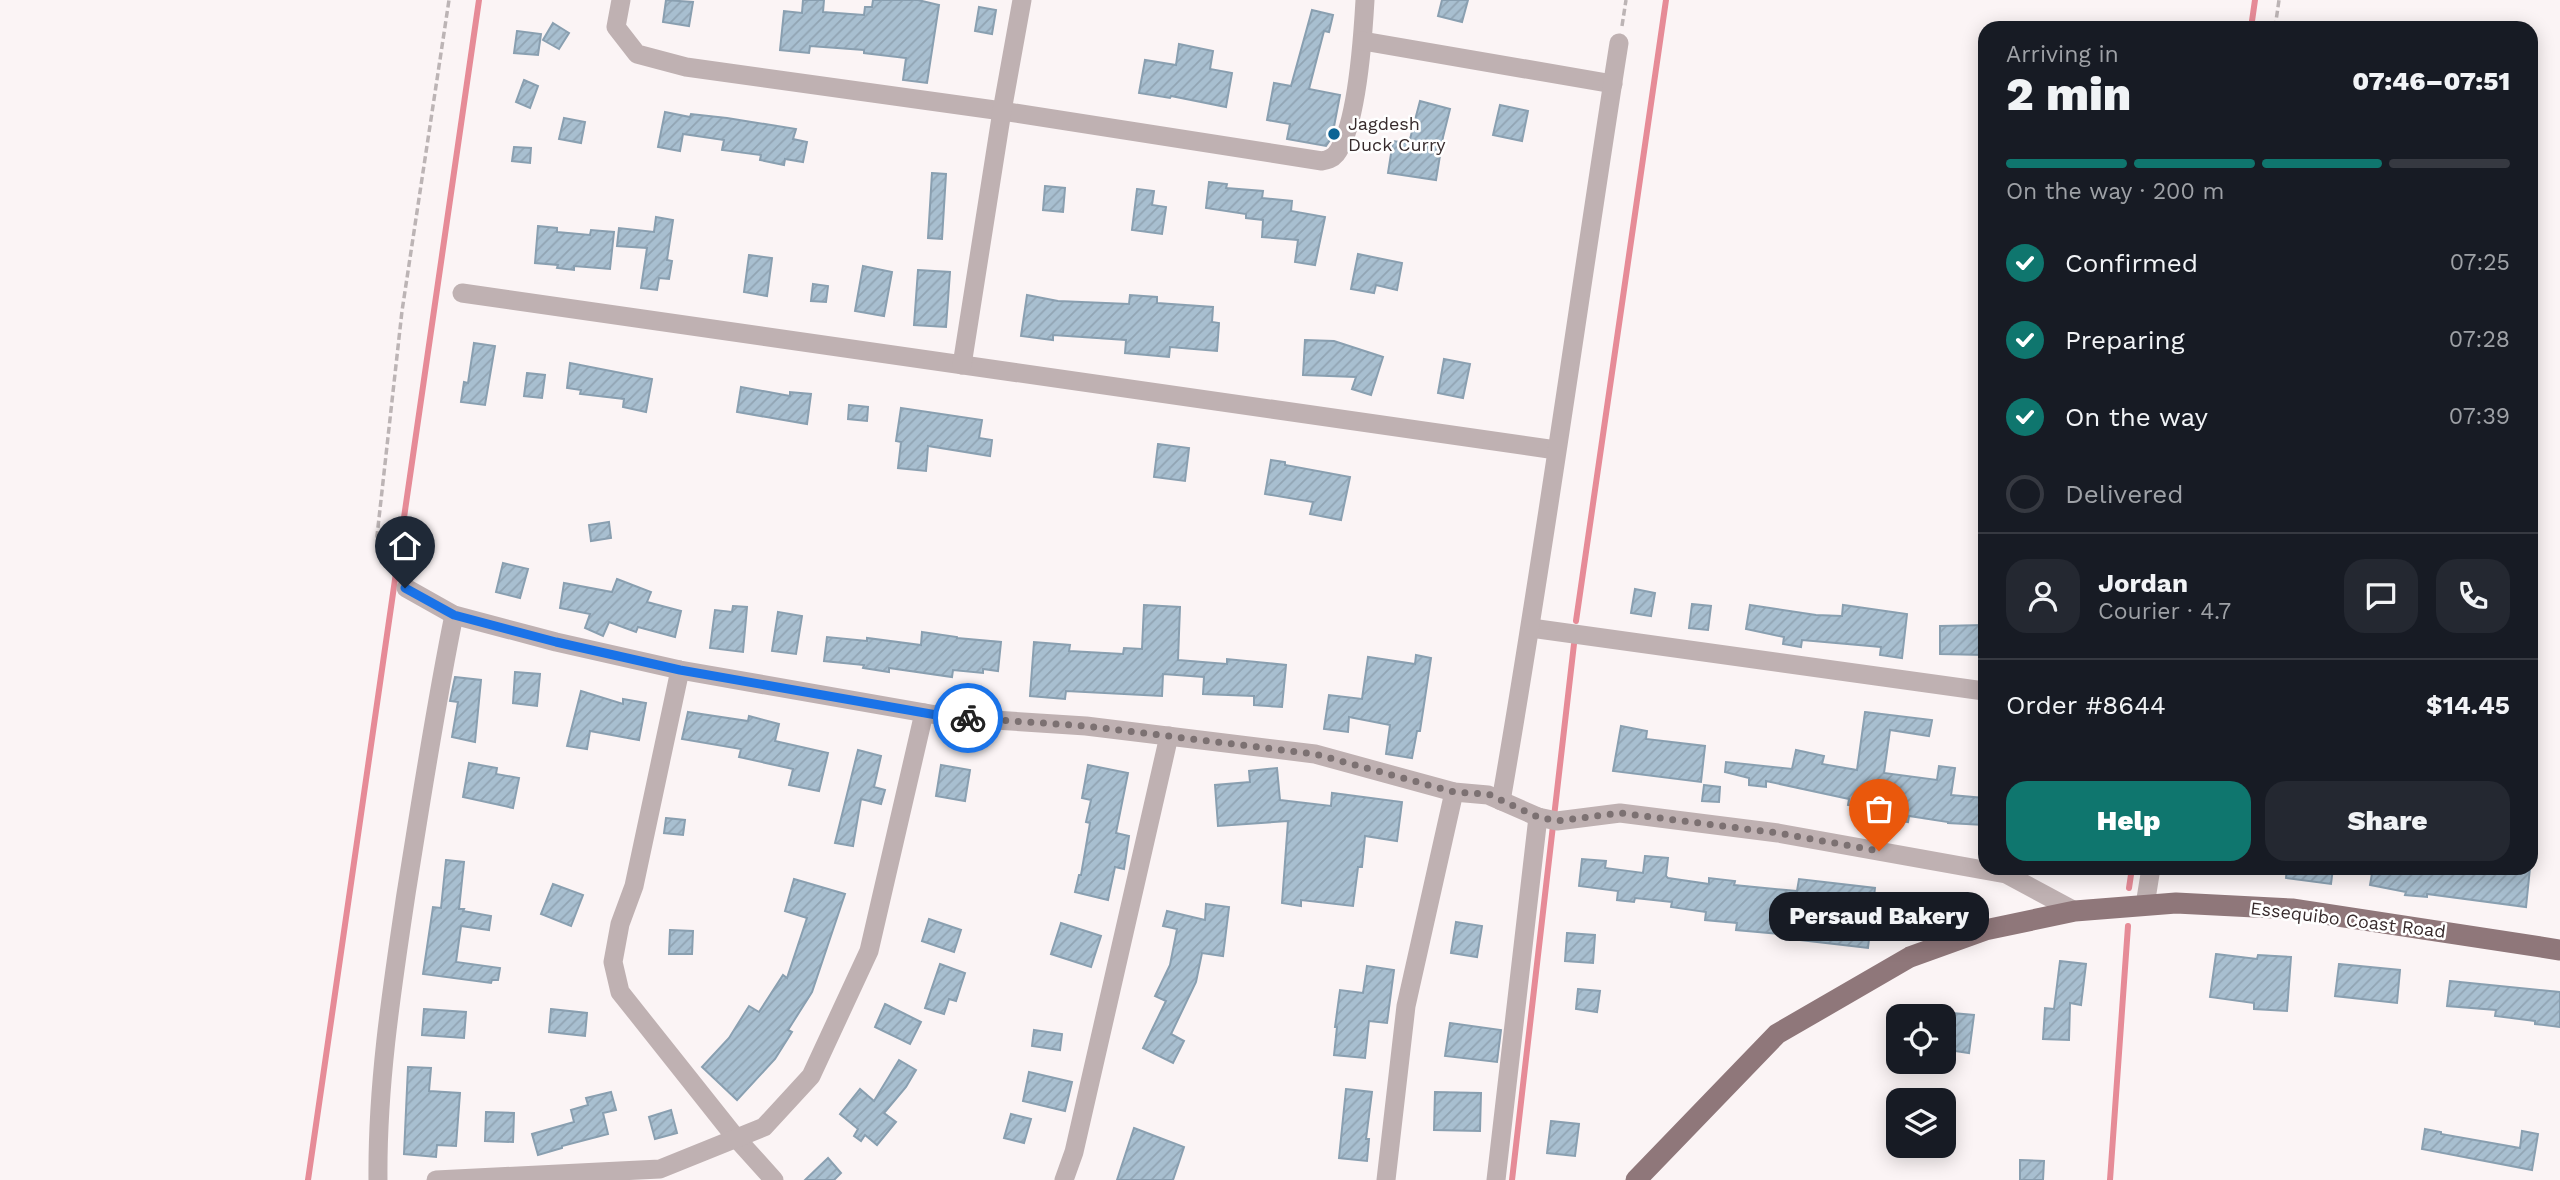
<!DOCTYPE html>
<meta charset="utf-8">
<style>
body{margin:0;font-family:"Work Sans",sans-serif;background:#242831;color:#f1f3f6;height:100vh;display:flex;flex-direction:column;font-size:26px;white-space:nowrap}
*{box-sizing:border-box;margin:0}
p{font-size:23px;color:#9ea1a6}
.icon{flex:none;width:38px;height:38px;fill:none;stroke:currentColor;stroke-width:2;stroke-linecap:round;stroke-linejoin:round}
.map{position:relative;flex:1;overflow:hidden}
.side{position:absolute;left:1978px;top:21px;width:560px;height:854px;display:flex;flex-direction:column;background:#171b24;border-radius:21px;box-shadow:0 4px 18px #0003}
.side>*{flex:none}
.tools{position:absolute;left:1886px;top:1004px;display:grid;gap:14px}
.tools a{display:grid;place-items:center;width:70px;height:70px;border-radius:14px;background:#171b24;box-shadow:0 4px 18px #0003;font-size:35px}
.pin{position:absolute;display:grid;place-items:center;width:60px;height:60px;color:#fff;margin:-72px -30px;border-radius:50% 50% 50% 0;rotate:-45deg;box-shadow:0 0 7px #0007}
.pin .icon{rotate:45deg}
.courier{position:absolute;display:grid;place-items:center;width:70px;height:70px;margin:-35px;border:5px solid #1a73e8;border-radius:50%;background:#fff;color:#222;box-shadow:0 2px 9px #0007}
.bubble{position:absolute;height:49px;border-radius:21px;background:#171b24;box-shadow:0 4px 18px #0003;font-size:23px;font-weight:800;line-height:49px;text-align:center}
.headline em{font-style:normal;font-weight:800}
.headline div{display:flex;flex-direction:column-reverse}
.headline{display:flex;align-items:center;justify-content:space-between;height:119px;padding:0 28px}
h1{font-size:46px;font-weight:800;line-height:52px}
.bar{display:grid;grid-template-columns:repeat(4,1fr);gap:10px 7px;align-content:center;height:84px;padding:0 28px}
.bar i{height:9px;border-radius:5px;background:#363941}
.bar .active{background:#0f766e}
.bar p{grid-column:span 4}
.line{display:flex;align-items:center;gap:18px;padding:0 28px;border-top:2px solid #363941}
.line div{flex:1}
.round{display:grid;place-items:center;flex:none;width:74px;height:74px;border-radius:21px;background:#242831}
ol{padding:0 28px;list-style:none}
li{display:flex;align-items:center;gap:21px;height:77px}
li p{margin-inline-start:auto}
li .icon{padding:7px;border-radius:50%;background:#0f766e;color:#fff;stroke-width:4}
li:last-child{color:#9ea1a6}
li i{width:38px;height:38px;border:4px solid #363941;border-radius:50%}
.action{display:flex;gap:14px;margin-top:auto;padding:14px 28px}
.action a{flex:1;height:80px;border-radius:21px;background:#0f766e;color:#fff;font-size:28px;font-weight:800;line-height:80px;text-align:center}
.action a+a{background:#242831;color:#f1f3f6}
.map>svg:first-child{display:block}
</style>
<div class="map">
<svg width="2560" height="1180" viewBox="0 0 2560 1180">
<defs>
<pattern id="building-hatch" width="6" height="6" patternUnits="userSpaceOnUse" patternTransform="scale(1.75)"><rect width="6" height="6" fill="#a8bfd0"/><path d="M-1 1l2-2M0 6l6-6M5 7l2-2" fill="none" stroke="#91a4b3"/></pattern>
</defs>
<rect width="100%" height="100%" fill="#fbf4f5"/>
<g fill="none" stroke-linecap="round" stroke-linejoin="round">
<g stroke="#e68b97" stroke-width="6">
<path d="M 2251,28 L 2255,0"/>
<path d="M 1576,621 L 1666,0"/>
<path d="M 2129,888 L 2132,868"/>
<path d="M 308,1180 L 479,0"/>
<path d="M 1512,1180 L 1574,644"/>
<path d="M 2110,1180 L 2128,926"/>
</g>
</g>
<g fill="url(#building-hatch)" stroke="#899fb0" stroke-width="2">
<path d="M 666,0 L 693,2 L 689,26 L 663,22 Z"/>
<path d="M 803,0 L 824,0 L 823,12 L 864,15 L 865,7 L 872,7 L 873,0 L 918,0 L 939,5 L 927,83 L 903,80 L 906,58 L 864,53 L 864,50 L 810,46 L 809,53 L 780,50 L 784,11 L 802,13 Z"/>
<path d="M 1442,0 L 1468,0 L 1462,22 L 1438,16 Z"/>
<path d="M 979,7 L 996,10 L 992,34 L 975,31 Z"/>
<path d="M 1312,10 L 1333,15 L 1329,32 L 1324,31 L 1309,89 L 1340,95 L 1332,137 L 1326,146 L 1287,139 L 1290,124 L 1267,120 L 1274,83 L 1291,86 Z"/>
<path d="M 553,23 L 569,33 L 559,49 L 543,40 Z"/>
<path d="M 517,31 L 541,34 L 538,55 L 514,53 Z"/>
<path d="M 1179,44 L 1213,51 L 1210,69 L 1232,73 L 1226,107 L 1171,96 L 1170,98 L 1139,93 L 1145,60 L 1176,65 Z"/>
<path d="M 524,80 L 538,86 L 530,108 L 516,102 Z"/>
<path d="M 1420,101 L 1450,109 L 1443,137 L 1436,180 L 1388,173 L 1393,141 L 1409,143 Z"/>
<path d="M 1500,105 L 1528,111 L 1522,141 L 1493,135 Z"/>
<path d="M 665,112 L 690,117 L 691,114 L 727,118 L 796,129 L 793,139 L 807,142 L 803,162 L 785,159 L 784,165 L 760,160 L 761,155 L 722,150 L 724,140 L 683,134 L 680,151 L 658,147 Z"/>
<path d="M 564,118 L 585,122 L 581,143 L 559,139 Z"/>
<path d="M 514,147 L 531,148 L 530,163 L 512,161 Z"/>
<path d="M 932,173 L 946,174 L 942,239 L 928,238 Z"/>
<path d="M 1209,182 L 1227,184 L 1226,188 L 1263,191 L 1262,198 L 1292,201 L 1291,211 L 1325,217 L 1315,265 L 1295,262 L 1298,240 L 1262,237 L 1263,220 L 1246,218 L 1246,214 L 1206,208 Z"/>
<path d="M 1045,186 L 1065,188 L 1063,212 L 1043,210 Z"/>
<path d="M 1137,189 L 1154,191 L 1152,205 L 1166,207 L 1162,234 L 1132,230 Z"/>
<path d="M 656,217 L 673,220 L 667,260 L 672,261 L 669,279 L 659,278 L 657,290 L 641,288 L 647,248 L 617,246 L 619,228 L 654,232 Z"/>
<path d="M 538,226 L 557,228 L 557,232 L 590,235 L 591,230 L 614,232 L 610,269 L 574,266 L 574,270 L 557,268 L 558,265 L 535,263 Z"/>
<path d="M 1358,254 L 1402,263 L 1397,290 L 1376,285 L 1374,293 L 1351,289 Z"/>
<path d="M 749,255 L 772,258 L 767,296 L 744,292 Z"/>
<path d="M 863,266 L 892,272 L 884,316 L 855,311 Z"/>
<path d="M 918,270 L 950,272 L 946,327 L 914,325 Z"/>
<path d="M 813,284 L 828,286 L 826,302 L 811,301 Z"/>
<path d="M 1027,295 L 1058,301 L 1129,304 L 1130,295 L 1157,297 L 1157,303 L 1213,307 L 1212,322 L 1219,323 L 1217,351 L 1170,347 L 1169,357 L 1125,353 L 1126,340 L 1053,335 L 1053,340 L 1021,336 Z"/>
<path d="M 1305,340 L 1334,341 L 1383,357 L 1371,395 L 1352,389 L 1356,377 L 1303,375 Z"/>
<path d="M 474,343 L 495,346 L 485,405 L 461,402 L 464,382 L 468,383 Z"/>
<path d="M 1444,359 L 1470,364 L 1463,398 L 1438,393 Z"/>
<path d="M 570,363 L 652,379 L 646,412 L 623,407 L 624,399 L 580,394 L 581,390 L 567,388 Z"/>
<path d="M 527,373 L 545,375 L 542,398 L 524,396 Z"/>
<path d="M 741,387 L 790,396 L 790,392 L 811,394 L 807,424 L 737,412 Z"/>
<path d="M 849,405 L 868,407 L 867,421 L 848,419 Z"/>
<path d="M 901,408 L 982,420 L 979,438 L 992,440 L 990,456 L 928,446 L 926,471 L 898,468 L 901,442 L 896,441 Z"/>
<path d="M 1158,444 L 1189,448 L 1185,481 L 1154,477 Z"/>
<path d="M 1271,460 L 1285,462 L 1285,465 L 1350,477 L 1341,520 L 1310,514 L 1313,502 L 1265,494 Z"/>
<path d="M 609,522 L 611,538 L 591,541 L 589,525 Z"/>
<path d="M 503,563 L 528,569 L 520,598 L 496,592 Z"/>
<path d="M 617,579 L 651,592 L 647,602 L 681,611 L 675,637 L 638,627 L 636,632 L 609,622 L 603,636 L 585,628 L 590,614 L 560,608 L 564,583 L 612,592 Z"/>
<path d="M 1635,589 L 1655,593 L 1651,616 L 1631,613 Z"/>
<path d="M 1692,604 L 1711,606 L 1708,630 L 1689,628 Z"/>
<path d="M 1144,605 L 1180,607 L 1178,660 L 1227,664 L 1227,659 L 1286,665 L 1282,707 L 1254,705 L 1254,696 L 1203,694 L 1204,677 L 1163,674 L 1162,696 L 1066,691 L 1065,699 L 1030,696 L 1034,642 L 1070,645 L 1069,651 L 1123,654 L 1124,648 L 1142,649 Z"/>
<path d="M 1750,605 L 1816,615 L 1842,616 L 1843,605 L 1907,614 L 1902,658 L 1880,655 L 1881,647 L 1802,640 L 1801,647 L 1783,644 L 1784,637 L 1746,629 Z"/>
<path d="M 733,606 L 747,607 L 743,652 L 710,648 L 715,610 L 732,612 Z"/>
<path d="M 778,612 L 802,616 L 796,654 L 772,651 Z"/>
<path d="M 1984,625 L 1984,655 L 1940,654 L 1940,626 Z"/>
<path d="M 922,632 L 957,637 L 957,638 L 1001,642 L 998,671 L 983,669 L 983,673 L 953,670 L 952,677 L 889,668 L 889,672 L 863,668 L 864,665 L 824,661 L 827,637 L 867,641 L 867,638 L 921,645 Z"/>
<path d="M 1416,655 L 1431,658 L 1420,731 L 1417,731 L 1412,758 L 1386,754 L 1390,725 L 1349,717 L 1348,732 L 1324,729 L 1329,695 L 1362,699 L 1368,657 L 1415,664 Z"/>
<path d="M 515,672 L 540,674 L 537,706 L 513,703 Z"/>
<path d="M 455,677 L 481,680 L 475,742 L 452,737 L 458,702 L 450,701 Z"/>
<path d="M 581,691 L 623,704 L 623,699 L 646,703 L 639,740 L 590,731 L 587,749 L 567,746 Z"/>
<path d="M 688,712 L 748,721 L 749,716 L 779,724 L 775,741 L 828,753 L 819,791 L 789,785 L 793,769 L 739,757 L 741,749 L 682,739 Z"/>
<path d="M 1865,712 L 1932,720 L 1929,736 L 1890,730 L 1884,773 L 1937,780 L 1939,766 L 1955,768 L 1951,795 L 1984,798 L 1984,825 L 1948,823 L 1948,822 L 1909,816 L 1908,822 L 1875,817 L 1876,811 L 1848,805 L 1849,799 L 1766,781 L 1766,787 L 1749,785 L 1749,778 L 1725,772 L 1726,762 L 1792,769 L 1796,750 L 1824,756 L 1822,764 L 1857,770 Z"/>
<path d="M 1621,726 L 1647,731 L 1646,739 L 1705,746 L 1701,782 L 1613,771 Z"/>
<path d="M 858,750 L 881,756 L 874,787 L 885,790 L 881,804 L 861,799 L 853,846 L 835,843 Z"/>
<path d="M 469,763 L 497,768 L 496,774 L 519,778 L 513,808 L 463,797 Z"/>
<path d="M 941,765 L 970,770 L 965,801 L 936,796 Z"/>
<path d="M 1088,765 L 1128,773 L 1116,833 L 1129,836 L 1124,869 L 1115,867 L 1108,900 L 1075,892 L 1079,875 L 1081,875 L 1090,823 L 1086,822 L 1091,800 L 1082,798 Z"/>
<path d="M 1277,768 L 1280,800 L 1331,806 L 1332,793 L 1402,802 L 1397,841 L 1365,836 L 1362,867 L 1358,867 L 1353,906 L 1301,900 L 1301,906 L 1282,903 L 1288,821 L 1218,826 L 1215,785 L 1250,782 L 1249,771 Z"/>
<path d="M 1704,785 L 1720,787 L 1719,802 L 1702,801 Z"/>
<path d="M 666,818 L 685,820 L 683,835 L 664,833 Z"/>
<path d="M 1645,856 L 1668,858 L 1666,876 L 1668,878 L 1709,884 L 1709,878 L 1735,881 L 1734,885 L 1797,891 L 1799,879 L 1875,888 L 1868,948 L 1792,939 L 1792,935 L 1736,930 L 1737,923 L 1705,920 L 1706,912 L 1671,907 L 1672,902 L 1635,898 L 1634,902 L 1617,900 L 1618,891 L 1579,886 L 1582,859 L 1606,861 L 1605,868 L 1643,873 Z"/>
<path d="M 446,860 L 464,862 L 459,909 L 464,909 L 463,911 L 491,916 L 489,930 L 461,926 L 456,962 L 500,968 L 498,980 L 492,980 L 491,983 L 423,974 L 433,907 L 441,908 Z"/>
<path d="M 2287,868 L 2333,868 L 2331,884 L 2286,878 Z"/>
<path d="M 2373,868 L 2530,868 L 2526,907 L 2427,894 L 2427,897 L 2405,895 L 2406,892 L 2370,885 Z"/>
<path d="M 794,879 L 845,894 L 812,992 L 788,1030 L 792,1032 L 775,1059 L 737,1100 L 702,1067 L 729,1038 L 749,1006 L 759,1012 L 783,975 L 787,978 L 807,918 L 785,911 Z"/>
<path d="M 553,884 L 583,895 L 571,926 L 541,914 Z"/>
<path d="M 1206,904 L 1229,907 L 1223,956 L 1202,953 L 1196,982 L 1171,1034 L 1184,1041 L 1173,1063 L 1143,1048 L 1166,1001 L 1155,996 L 1170,965 L 1177,929 L 1163,926 L 1167,911 L 1205,920 Z"/>
<path d="M 929,919 L 961,930 L 954,952 L 922,941 Z"/>
<path d="M 1456,922 L 1482,926 L 1477,957 L 1451,953 Z"/>
<path d="M 1061,923 L 1101,936 L 1091,967 L 1051,954 Z"/>
<path d="M 670,930 L 693,931 L 692,954 L 669,954 Z"/>
<path d="M 1567,933 L 1595,935 L 1593,963 L 1565,961 Z"/>
<path d="M 2216,954 L 2257,959 L 2258,955 L 2291,957 L 2287,1011 L 2254,1009 L 2254,1003 L 2210,997 Z"/>
<path d="M 2060,961 L 2086,964 L 2081,1005 L 2070,1003 L 2069,1040 L 2043,1039 L 2045,1008 L 2054,1009 Z"/>
<path d="M 940,964 L 965,973 L 956,1001 L 949,999 L 944,1014 L 925,1008 Z"/>
<path d="M 2339,964 L 2400,970 L 2397,1003 L 2335,996 Z"/>
<path d="M 1367,966 L 1394,970 L 1387,1023 L 1369,1021 L 1365,1058 L 1334,1055 L 1337,1027 L 1335,1027 L 1340,990 L 1363,993 Z"/>
<path d="M 2450,981 L 2560,992 L 2560,1027 L 2535,1024 L 2535,1021 L 2495,1016 L 2496,1010 L 2447,1006 Z"/>
<path d="M 1578,989 L 1600,991 L 1597,1012 L 1576,1009 Z"/>
<path d="M 885,1004 L 921,1022 L 910,1044 L 875,1027 Z"/>
<path d="M 424,1009 L 466,1012 L 464,1038 L 422,1035 Z"/>
<path d="M 551,1009 L 587,1013 L 585,1036 L 549,1032 Z"/>
<path d="M 1952,1013 L 1974,1015 L 1969,1053 L 1948,1050 Z"/>
<path d="M 1450,1023 L 1501,1030 L 1497,1062 L 1445,1056 Z"/>
<path d="M 1034,1030 L 1062,1034 L 1060,1050 L 1032,1046 Z"/>
<path d="M 899,1060 L 916,1070 L 906,1087 L 884,1113 L 896,1122 L 877,1145 L 865,1135 L 861,1141 L 854,1136 L 858,1129 L 840,1114 L 860,1089 L 874,1101 Z"/>
<path d="M 408,1067 L 431,1068 L 429,1091 L 460,1093 L 456,1146 L 437,1145 L 436,1157 L 404,1154 Z"/>
<path d="M 1029,1072 L 1072,1082 L 1065,1111 L 1023,1101 Z"/>
<path d="M 1346,1089 L 1372,1092 L 1366,1139 L 1369,1139 L 1367,1161 L 1339,1158 Z"/>
<path d="M 611,1092 L 616,1110 L 603,1113 L 608,1134 L 562,1146 L 562,1148 L 538,1155 L 532,1134 L 574,1122 L 571,1110 L 588,1105 L 586,1098 Z"/>
<path d="M 1435,1092 L 1481,1093 L 1480,1131 L 1434,1130 Z"/>
<path d="M 671,1110 L 677,1133 L 655,1139 L 649,1117 Z"/>
<path d="M 486,1112 L 514,1113 L 513,1142 L 485,1141 Z"/>
<path d="M 1011,1114 L 1031,1119 L 1024,1143 L 1004,1138 Z"/>
<path d="M 1551,1121 L 1579,1124 L 1575,1156 L 1547,1153 Z"/>
<path d="M 1134,1128 L 1184,1147 L 1173,1180 L 1117,1180 Z"/>
<path d="M 2425,1129 L 2441,1132 L 2441,1134 L 2520,1148 L 2522,1131 L 2538,1134 L 2532,1170 L 2422,1149 Z"/>
<path d="M 828,1158 L 841,1173 L 834,1180 L 805,1180 Z"/>
<path d="M 2020,1160 L 2044,1161 L 2043,1180 L 2020,1180 Z"/>
</g>
<g fill="none" stroke-linecap="round" stroke-linejoin="round">
<g stroke="#bcb4b5" stroke-width="3.5" stroke-dasharray="7 3.5" stroke-linecap="butt">
<path d="M 1622,26 L 1626,0"/>
<path d="M 2275,28 L 2279,0"/>
<path d="M 395,575 L 383,561 L 377,536 L 402,311 L 449,0"/>
</g>
<g stroke="#bfb1b2" stroke-width="19">
<path d="M 621,0 L 616,27 L 637,54 L 686,67 L 1002,111 L 1322,161 C 1327,160 1332,159 1336,154 C 1357,128 1363,35 1365,0"/>
<path d="M 1363,41 L 1613,84"/>
<path d="M 462,293 L 1556,450"/>
<path d="M 962,365 L 1002,111 L 1022,0"/>
<path d="M 406,588 L 454,615 L 556,642 L 680,670 L 948,717 L 1086,726 L 1315,754 L 1454,792 L 1488,795 L 1538,817 L 1557,821 L 1620,813 L 1778,833 L 2006,874 L 2075,911"/>
<path d="M 1531,628 L 1984,691"/>
<path d="M 680,670 L 634,886 L 620,924 L 613,962 L 620,992 L 736,1138 L 774,1180"/>
<path d="M 1501,801 C 1545,549 1579,296 1619,43"/>
<path d="M 2145,905 L 2151,868"/>
<path d="M 378,1180 C 377,1084 392,988 406,894 C 421,801 435,708 454,615"/>
<path d="M 436,1180 L 660,1169 L 764,1127 L 811,1076 L 869,951 L 924,713"/>
<path d="M 1064,1180 L 1074,1152 L 1169,736"/>
<path d="M 1386,1180 L 1406,1006 L 1454,792"/>
<path d="M 1496,1180 L 1538,817"/>
</g>
<path stroke="#8f777a" stroke-width="21" d="M 1636,1180 L 1777,1034 L 1910,957 L 1985,930 L 2075,911 L 2176,903 L 2292,909 L 2560,950"/>
</g>
<g fill="none" stroke-linecap="round" stroke-linejoin="round">
<path stroke="#7c7172" stroke-width="7" stroke-dasharray="0 12.6" d="M 968,718 L 1086,726 L 1315,754 L 1454,792 L 1488,794 L 1538,817 L 1557,821 L 1620,813 L 1778,833 L 1879,851"/>
<path stroke="#1a73e8" stroke-width="9" d="M 405,588 L 454,615 L 556,642 L 680,670 L 948,717 L 968,718"/>
</g>
<circle fill="#0b6495" stroke="#fff" stroke-width="2.5" cx="1334" cy="134" r="7"/>
<g text-anchor="middle" stroke-width="5" stroke-linejoin="round" paint-order="stroke">
<g font-size="18" fill="#372b2c" stroke="#fff" text-anchor="start">
<text x="1348" y="130">Jagdesh<tspan x="1348" dy="21">Duck Curry</tspan></text>
</g>
<g font-size="18" fill="#372b2c" stroke="#fff">
<text transform="translate(2348 920) rotate(7)" y="6">Essequibo Coast Road</text>
</g>
</g>
</svg>
<div class="tools">
<a><svg class="icon" aria-label="locate" viewBox="0 0 24 24"><circle cx="12" cy="12" r="6"/><path d="M12 2v4M12 18v4M2 12h4M18 12h4"/></svg></a>
<a><svg class="icon" aria-label="layers" viewBox="0 0 24 24"><path d="M12 4l9 5-9 5-9-5zM3 14l9 5 9-5"/></svg></a>
</div>
<div class="pin" style="left:1879px;top:851px;background:#ea580c"><svg class="icon" aria-label="bag" viewBox="0 0 24 24"><path d="M5 8h14l-1 12H6zM9 8a3 3 0 0 1 6 0"/></svg></div>
<div class="pin" style="left:405px;top:588px;background:#1f2937"><svg class="icon" aria-label="home" viewBox="0 0 24 24"><path d="M3 11l9-7 9 7M6 9v11h12V9"/></svg></div>
<div class="courier" style="left:968px;top:718px"><svg class="icon" aria-label="bike" viewBox="0 0 24 24"><circle cx="6" cy="16" r="4"/><circle cx="18" cy="16" r="4"/><path d="M6 16l4-8h5l3 8M10 8l3 8H6M13 5h3"/></svg></div>
<div class="bubble" style="left:1769px;top:892px;width:220px">Persaud Bakery</div>
<section class="side">
<div class="headline"><div><h1>2 min</h1><p>Arriving in</p></div><em>07:46–07:51</em></div>
<div class="bar"><i class="active"></i><i class="active"></i><i class="active"></i><i></i><p>On the way · 200 m</p></div>
<ol>
<li><svg class="icon" aria-label="check" viewBox="0 0 24 24"><path d="M5 12l5 5 9-10"/></svg>Confirmed<p>07:25</p></li>
<li><svg class="icon" aria-label="check" viewBox="0 0 24 24"><path d="M5 12l5 5 9-10"/></svg>Preparing<p>07:28</p></li>
<li><svg class="icon" aria-label="check" viewBox="0 0 24 24"><path d="M5 12l5 5 9-10"/></svg>On the way<p>07:39</p></li>
<li><i></i>Delivered</li>
</ol>
<div class="line" style="height:126px"><a class="round"><svg class="icon" aria-label="person" viewBox="0 0 24 24"><circle cx="12" cy="8" r="4"/><path d="M4 21q1-7 8-7t8 7"/></svg></a><div><b>Jordan</b><p>Courier · 4.7</p></div><a class="round"><svg class="icon" aria-label="chat" viewBox="0 0 24 24"><path d="M4 5h16v11H9l-5 4z"/></svg></a><a class="round"><svg class="icon" aria-label="phone" viewBox="0 0 24 24"><path d="M5 4h4l2 5-3 2q2 4 5 5l2-3 5 2v4C11 20 4 13 5 4z"/></svg></a></div>
<div class="line" style="height:91px"><div>Order #8644</div><b>$14.45</b></div>
<div class="action"><a>Help</a><a>Share</a></div>
</section>
</div>
